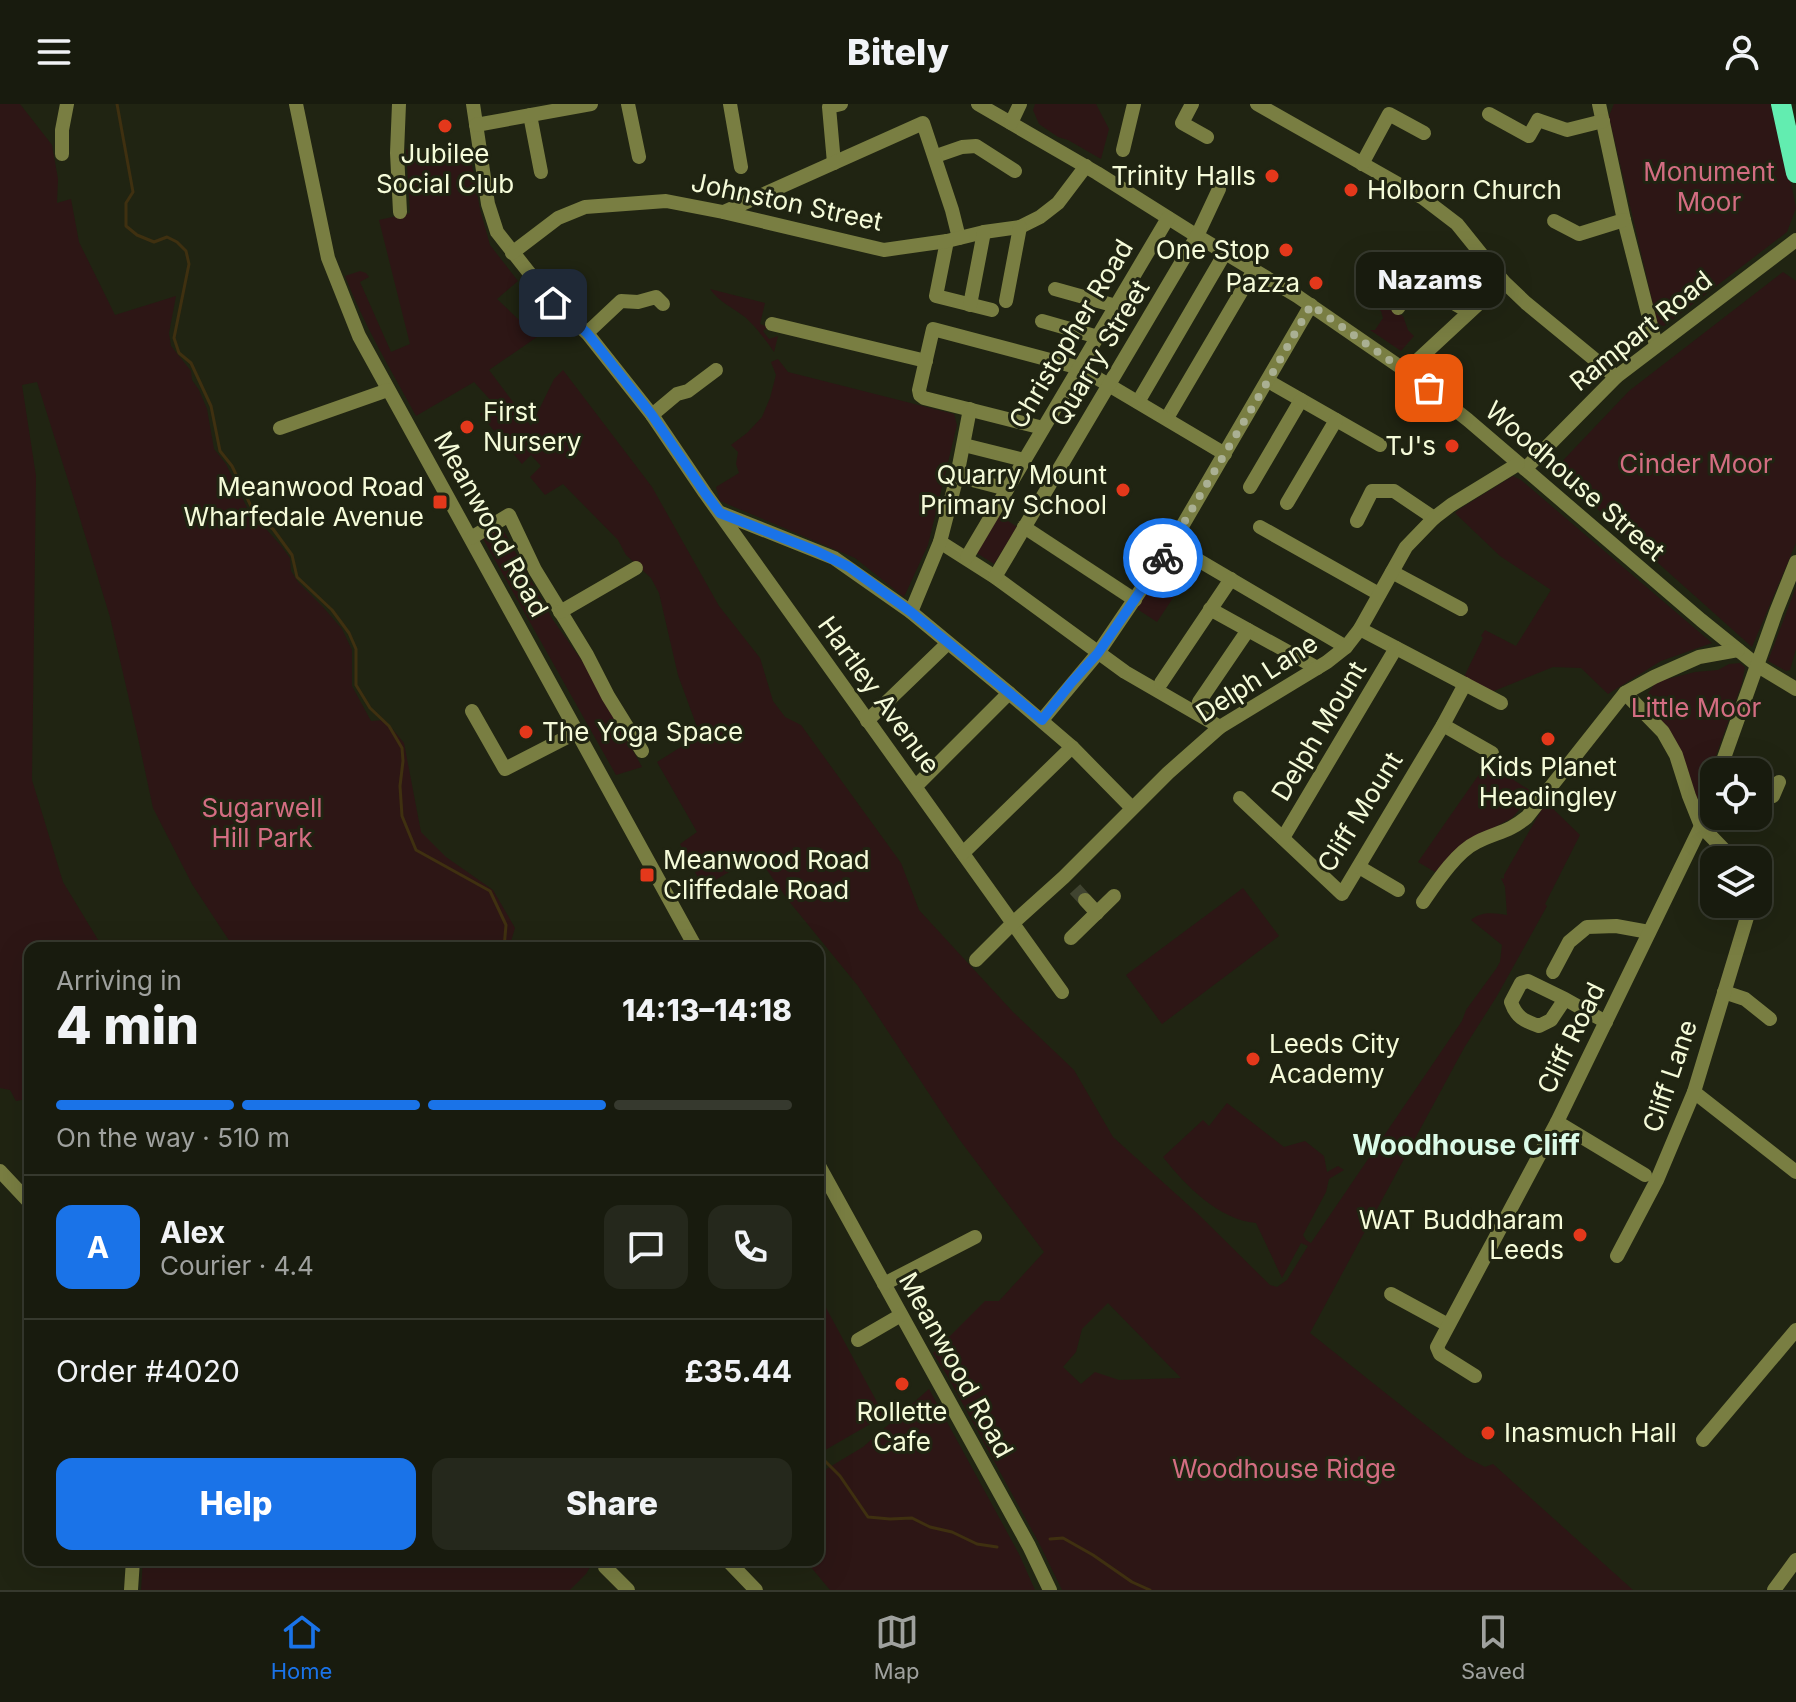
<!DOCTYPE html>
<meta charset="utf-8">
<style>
body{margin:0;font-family:Inter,sans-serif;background:#25281c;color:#f1f3f6;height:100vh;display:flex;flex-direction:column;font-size:30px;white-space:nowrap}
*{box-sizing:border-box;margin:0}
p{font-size:26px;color:#9fa19e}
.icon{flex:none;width:44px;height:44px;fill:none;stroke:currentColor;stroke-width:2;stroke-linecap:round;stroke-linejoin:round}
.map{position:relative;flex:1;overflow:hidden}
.side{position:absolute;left:24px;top:838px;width:800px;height:624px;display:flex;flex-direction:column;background:#181b0e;border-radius:16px;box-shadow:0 8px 32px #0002,0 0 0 2px #36392e}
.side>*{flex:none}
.controls{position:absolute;left:1700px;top:654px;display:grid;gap:16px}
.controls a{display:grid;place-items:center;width:72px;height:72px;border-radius:16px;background:#181b0e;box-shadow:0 8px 32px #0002,0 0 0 2px #36392e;font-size:40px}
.pin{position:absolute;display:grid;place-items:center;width:68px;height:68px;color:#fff;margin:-34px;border-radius:16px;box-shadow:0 4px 12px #0006}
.courier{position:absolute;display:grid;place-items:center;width:80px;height:80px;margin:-40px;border:6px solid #1a73e8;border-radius:50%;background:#fff;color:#222;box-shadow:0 2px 10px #0007}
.bubble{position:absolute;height:56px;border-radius:16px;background:#181b0e;box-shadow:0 8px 32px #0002,0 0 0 2px #36392e;font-size:26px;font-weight:800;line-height:56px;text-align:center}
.summary em{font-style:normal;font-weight:800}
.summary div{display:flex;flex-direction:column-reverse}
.summary{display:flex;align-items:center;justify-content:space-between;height:136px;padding:0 32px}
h1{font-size:52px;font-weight:800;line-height:60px}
.bar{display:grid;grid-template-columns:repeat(4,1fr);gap:12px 8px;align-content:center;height:96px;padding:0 32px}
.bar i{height:10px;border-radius:6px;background:#36392e}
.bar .selected{background:#1a73e8}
.bar p{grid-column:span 4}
.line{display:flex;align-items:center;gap:20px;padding:0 32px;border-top:2px solid #36392e}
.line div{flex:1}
.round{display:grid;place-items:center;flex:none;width:84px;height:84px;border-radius:16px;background:#25281c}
.action{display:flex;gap:16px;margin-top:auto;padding:16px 32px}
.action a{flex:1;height:92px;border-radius:16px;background:#1a73e8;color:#fff;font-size:32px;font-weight:800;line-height:92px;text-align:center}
.action a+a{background:#25281c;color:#f1f3f6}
header{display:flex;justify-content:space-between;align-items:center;height:104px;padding:0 32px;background:#181b0e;font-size:36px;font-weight:800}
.menu{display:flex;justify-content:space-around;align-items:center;height:112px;border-top:2px solid #36392e;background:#181b0e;font-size:22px;color:#9fa19e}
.menu a{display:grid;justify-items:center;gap:4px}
.menu .selected{color:#1a73e8}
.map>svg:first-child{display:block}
</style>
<header><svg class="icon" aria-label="menu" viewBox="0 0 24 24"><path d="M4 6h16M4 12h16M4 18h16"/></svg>Bitely<svg class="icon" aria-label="person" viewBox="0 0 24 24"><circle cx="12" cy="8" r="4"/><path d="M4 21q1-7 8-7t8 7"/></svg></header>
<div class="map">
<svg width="1796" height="1486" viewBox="0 0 1796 1486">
<rect width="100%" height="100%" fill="#202412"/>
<g fill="#2d1615" fill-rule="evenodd">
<path d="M 0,0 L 20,0 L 52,41 L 58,75 L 57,99 L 71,95 L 79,138 L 115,211 L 176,192 L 169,229 L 171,242 L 191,267 L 192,276 L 199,286 L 207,305 L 214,345 L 226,360 L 251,412 L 257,420 L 267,426 L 282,443 L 290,454 L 291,467 L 298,478 L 323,503 L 342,525 L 352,546 L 352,582 L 371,617 L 385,616 L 404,639 L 421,728 L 446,753 L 493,786 L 515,824 L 509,844 L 413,844 L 411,841 L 406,844 L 234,844 L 192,780 L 153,704 L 138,634 L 110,513 L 74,395 L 37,278 L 22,281 L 36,372 L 32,676 L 63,778 L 103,844 L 30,844 L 30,999 L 27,995 L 16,997 L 10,986 L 0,984 Z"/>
<path d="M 1035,0 L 1096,0 L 1109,25 L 1101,55 L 1068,36 L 1058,33 L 1039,20 L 1033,6 Z"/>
<path d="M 1614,0 L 1775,0 L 1796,104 L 1787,128 L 1664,222 L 1658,221 L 1611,21 L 1609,12 Z"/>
<path d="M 406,45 C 426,50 450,57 470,50 L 480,105 L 490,141 L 518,177 L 497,195 L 537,233 L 489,266 L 531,322 L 554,275 L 563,266 L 652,383 L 719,502 L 760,554 L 773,597 L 785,613 L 801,621 L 901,759 L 919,806 L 1013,908 L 1074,966 L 1113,1033 L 1197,1109 L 1270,1181 L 1277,1183 L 1287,1176 L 1308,1142 L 1301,1139 L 1282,1174 L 1256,1119 C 1219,1116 1185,1081 1163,1053 L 1203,1016 L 1209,1022 L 1227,999 L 1284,1043 L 1305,1037 L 1324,1052 L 1327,1068 L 1338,1062 L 1344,1066 L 1329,1075 L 1326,1088 L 1303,1131 L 1306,1136 L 1311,1139 L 1462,917 L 1466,906 L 1496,865 L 1500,858 L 1502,841 L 1471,816 C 1482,807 1493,809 1507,811 L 1505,783 L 1501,774 L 1504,775 L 1504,771 L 1546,698 L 1580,731 L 1545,800 L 1547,802 L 1497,892 L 1464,944 L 1310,1229 L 1466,1353 L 1485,1363 L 1493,1360 L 1633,1486 L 1062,1486 L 1039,1439 L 948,1273 L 933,1249 L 985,1197 L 999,1197 L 1044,1148 L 959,1035 L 858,882 L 788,796 L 757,752 L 703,783 L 680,740 L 697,728 L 657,658 L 700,631 L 678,571 L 659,489 L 651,474 L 626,451 L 618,436 L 563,380 L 545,391 L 530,373 L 541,362 L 531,351 L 522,360 L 480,310 L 494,300 L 474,278 L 416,312 C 391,266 364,221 345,172 L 360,167 L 366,169 L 369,173 L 360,178 L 391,248 L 410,240 L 379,116 L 410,109 ZM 1108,1199 L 1181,1274 L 1119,1276 L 1095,1268 L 1081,1280 L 1063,1263 L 1076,1248 L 1082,1225 Z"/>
<path d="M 1783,168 L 1796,177 L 1796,439 L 1752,543 L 1554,366 L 1629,287 Z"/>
<path d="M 710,185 L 765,199 L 760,220 L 768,223 L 763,227 L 769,235 L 778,232 L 774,248 C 765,235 756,223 745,213 C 733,204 718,197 710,185 Z"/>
<path d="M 1380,198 L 1403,212 L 1408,226 L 1414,232 L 1401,247 L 1370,226 L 1375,226 L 1383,214 L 1381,207 L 1376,204 Z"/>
<path d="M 778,255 L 788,268 L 954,310 L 957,321 L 928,441 L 904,493 L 855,454 L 720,397 L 716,383 L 739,369 L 736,360 L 738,348 L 731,341 L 747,329 L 762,313 L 770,294 L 776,271 L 771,258 Z"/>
<path d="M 1513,372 L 1521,376 L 1712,539 L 1661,557 L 1608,590 L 1581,564 L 1553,563 L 1489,589 L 1464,573 L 1483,534 L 1481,532 L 1485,526 L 1516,542 L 1551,486 L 1500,452 L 1455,409 L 1461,404 Z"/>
<path d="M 999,411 L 1017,423 L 994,460 L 975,448 Z"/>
<path d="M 501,422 L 553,516 L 585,561 L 642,663 L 616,671 L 482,433 Z"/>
<path d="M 1170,443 L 1198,456 L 1157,518 L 1131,501 Z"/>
<path d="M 1796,483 L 1796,545 L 1790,566 L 1786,567 L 1768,557 Z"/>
<path d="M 1740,559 L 1745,563 L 1742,579 L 1699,699 L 1672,630 L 1644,595 L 1656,578 L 1695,568 L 1718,566 L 1729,560 Z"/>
<path d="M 1487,659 L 1534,689 L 1512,714 L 1472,735 L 1435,768 L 1418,758 Z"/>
<path d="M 1243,784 L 1279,832 L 1162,920 L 1126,871 Z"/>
<path d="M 818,1189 L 884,1311 L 872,1319 L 820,1349 L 818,1345 Z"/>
<path d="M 929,1285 L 1019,1450 L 1035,1486 L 830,1486 L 805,1456 L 818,1456 L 818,1370 L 863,1343 Z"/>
<path d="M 143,1456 L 594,1456 L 586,1470 L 570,1486 L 141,1486 Z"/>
</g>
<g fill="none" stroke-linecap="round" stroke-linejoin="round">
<g stroke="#3f3010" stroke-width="3">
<path d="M 117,0 L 133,88 L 126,99 L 126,122 L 137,131 L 154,138 L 167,133 L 177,138 L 186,147 L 189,160 L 174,234 L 179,249 L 191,259 L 211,302 L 220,347 L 232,362 L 257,415 L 273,425 L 292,451 L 297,473 L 332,506 L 349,529 L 356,545 L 356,581 L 370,604 L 389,622 L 402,644 L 403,657 L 400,682 L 402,712 L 416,746 L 490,787 L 506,821 L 504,844"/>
<path d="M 818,1350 L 840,1372 L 868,1413 L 890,1415 L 912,1414 L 930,1423 L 952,1428 L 977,1440 L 997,1443"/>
<path d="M 1050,1435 L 1063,1434 L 1093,1451 L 1132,1478 L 1150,1486"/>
</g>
<path stroke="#404430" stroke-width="14" stroke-dasharray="14 7" stroke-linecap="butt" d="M 1075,785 L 1085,796"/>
<g stroke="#797e42" stroke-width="14">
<path d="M 296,0 L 328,154 L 359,232 L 696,844"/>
<path d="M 399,0 L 397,49 L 400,108"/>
<path d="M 473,0 L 488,100 L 497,128 L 553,199 L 587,229 L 652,311 L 705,389 L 1062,888"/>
<path d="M 628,0 L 639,53"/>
<path d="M 730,0 L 741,63"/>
<path d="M 978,0 L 1097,69 L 1197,132 L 1297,192 L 1406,267 L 1468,316 L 1701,516 L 1758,562 L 1796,585"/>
<path d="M 1192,0 L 1182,19 L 1207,33"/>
<path d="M 1257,0 L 1423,94 L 1457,120 L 1503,177 L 1526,199 L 1616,273"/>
<path d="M 1599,0 L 1624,116 L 1656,241"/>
<path d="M 1489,10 L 1529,32 L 1538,16 L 1567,26 L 1603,17"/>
<path d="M 530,11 L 541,68"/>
<path d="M 1011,19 L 1020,0"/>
<path d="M 476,21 L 591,0"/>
<path d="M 1123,46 L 1134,0"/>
<path d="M 62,50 L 62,26 L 67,0"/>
<path d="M 936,52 L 962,43 L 976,42 L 1015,67"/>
<path d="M 834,59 L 829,3 L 841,0"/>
<path d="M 1362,60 L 1389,10 L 1424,29"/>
<path d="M 724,108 L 923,19 L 952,106 L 959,134"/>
<path d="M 1554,117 L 1579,130 L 1624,116"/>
<path d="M 947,137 L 936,192 L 992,206"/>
<path d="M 512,149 L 558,114 L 585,103 L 666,97 L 723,108 L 884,146 L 947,137 L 984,128 L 1020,123 L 1040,113 L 1058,99 L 1086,62"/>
<path d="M 1055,185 L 1116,202"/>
<path d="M 1006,197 L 1020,123"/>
<path d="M 970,201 L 984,128"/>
<path d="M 1398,204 L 1415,177 L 1469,208"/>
<path d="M 1042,217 L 1098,233"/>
<path d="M 772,220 L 926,257"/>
<path d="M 587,229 L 621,197 L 638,198 L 656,193 L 663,200"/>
<path d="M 1406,267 L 1503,177"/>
<path d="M 1268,277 L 1380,341"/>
<path d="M 1138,298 L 1225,149"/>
<path d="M 652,311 L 677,290 L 688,287 L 716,266"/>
<path d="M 1167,314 L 1254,166"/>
<path d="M 280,324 L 388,286"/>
<path d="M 1043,324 L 924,294 L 920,291 L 919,286 L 933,225 L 1080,264 L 1225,350"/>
<path d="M 964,341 L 1024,356"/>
<path d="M 1525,365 L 1616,273 L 1796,136"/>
<path d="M 957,372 L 1007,385"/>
<path d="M 1250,383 L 1301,296"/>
<path d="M 1287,399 L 1336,316"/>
<path d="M 721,409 L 834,454 L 911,508 L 1009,589 L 1072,643 L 1132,704"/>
<path d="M 1357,417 L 1372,387 L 1394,387 L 1434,414"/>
<path d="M 1024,423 L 1135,496"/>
<path d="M 1260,423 L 1379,490"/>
<path d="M 471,434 L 509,411 L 535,466 L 587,551 L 608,592 L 642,647"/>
<path d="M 940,438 L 995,473 L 1125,568 L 1220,623"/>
<path d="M 1179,447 L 1198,456 L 1346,543"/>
<path d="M 967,453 L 1168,114"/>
<path d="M 1392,468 L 1461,505"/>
<path d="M 995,473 L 1197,132 L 1219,85"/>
<path d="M 1210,505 L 1317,564"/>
<path d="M 560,508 L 636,464"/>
<path d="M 911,508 L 940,438 L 957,372 L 970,305"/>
<path d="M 1360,525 L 1501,599"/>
<path d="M 1161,579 L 1231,475"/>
<path d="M 1625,589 L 1663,628 L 1676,651 L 1689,692 L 1701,722 L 1734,756"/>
<path d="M 1199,598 L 1248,526"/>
<path d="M 472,607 L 505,665 L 577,628"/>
<path d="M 1042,616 L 1098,549 L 1170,443 L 1311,201"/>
<path d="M 867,617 L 947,540"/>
<path d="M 1443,621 L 1492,649"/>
<path d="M 1719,668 L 1776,508 L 1796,458"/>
<path d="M 916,682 L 1009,589"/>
<path d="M 1758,686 L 1773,692 L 1779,678"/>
<path d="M 1240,694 L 1342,790 L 1443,621 L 1465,580"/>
<path d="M 1283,734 L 1396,544"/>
<path d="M 963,749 L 1072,643"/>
<path d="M 1359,763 L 1398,786"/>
<path d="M 1085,796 L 1097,809"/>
<path d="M 1423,798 C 1436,779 1456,748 1477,738 C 1497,728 1509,728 1527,713 L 1625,589 L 1654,573 L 1699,553 L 1738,546"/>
<path d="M 1071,834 L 1114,792"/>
<path d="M 976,856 L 1013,819 L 1064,773 L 1168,669 L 1220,623 L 1327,558 L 1346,543 L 1360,525 L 1406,443 L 1434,414 L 1451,401 L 1518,360"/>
<path d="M 1553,868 L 1569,838 L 1587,823 L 1616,822 L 1649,828"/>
<path d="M 1724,888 L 1745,895 L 1770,915"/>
<path d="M 1565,895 L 1551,916 L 1539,922 C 1524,917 1516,913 1511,898 L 1521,879 L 1528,877 L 1565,895 L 1606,918"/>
<path d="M 1694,988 L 1796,1068"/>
<path d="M 1557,1018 L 1645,1071"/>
<path d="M 818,1060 L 1029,1442 L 1050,1486"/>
<path d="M 0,1067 L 30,1099"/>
<path d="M 1617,1152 L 1657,1076 L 1694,988 L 1751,800"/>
<path d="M 884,1180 L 975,1133"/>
<path d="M 1391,1190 L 1448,1221"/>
<path d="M 858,1236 L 901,1211"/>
<path d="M 1475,1272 L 1440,1250 L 1437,1243 L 1557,1018 L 1701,722 L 1714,682"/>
<path d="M 1703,1336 L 1796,1226"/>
<path d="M 727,1456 L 756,1486"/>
<path d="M 605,1463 L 628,1486"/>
<path d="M 131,1486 L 133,1456"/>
<path d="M 1774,1486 L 1796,1456"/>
</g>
<path stroke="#62edb0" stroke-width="20" d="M 1781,0 L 1796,69"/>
</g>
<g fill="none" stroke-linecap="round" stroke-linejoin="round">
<path stroke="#aab093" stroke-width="8" stroke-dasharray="0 14.4" d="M 1163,454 L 1268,277 L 1311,201 L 1429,284"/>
<path stroke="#1a73e8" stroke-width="10" d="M 553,199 L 587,229 L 603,249 L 652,311 L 705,389 L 720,409 L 816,447 L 849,463 L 911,508 L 1042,616 L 1071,579 L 1098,549 L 1163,454"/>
</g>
<g fill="#e4381b" stroke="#202412" stroke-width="3">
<circle cx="445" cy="22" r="8"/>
<circle cx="1272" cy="72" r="8"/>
<circle cx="1351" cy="86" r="8"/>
<circle cx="1286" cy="146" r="8"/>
<circle cx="1316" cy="179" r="8"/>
<circle cx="467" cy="323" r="8"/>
<circle cx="1452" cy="342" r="8"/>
<circle cx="1123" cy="386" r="8"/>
<rect x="432" y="390" width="16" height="16" rx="4"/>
<circle cx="526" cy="628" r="8"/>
<circle cx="1548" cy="635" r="8"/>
<rect x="639" y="763" width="16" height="16" rx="4"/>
<circle cx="1253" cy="955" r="8"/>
<circle cx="1580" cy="1131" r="8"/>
<circle cx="902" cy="1280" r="8"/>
<circle cx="1488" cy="1329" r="8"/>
</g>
<g text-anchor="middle" stroke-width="6" stroke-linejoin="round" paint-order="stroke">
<g font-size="26" fill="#f5fbd9" stroke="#202412" text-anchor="end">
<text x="445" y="59" text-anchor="middle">Jubilee<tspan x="445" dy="30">Social Club</tspan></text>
<text x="1256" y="81">Trinity Halls</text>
<text x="1367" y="95" text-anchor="start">Holborn Church</text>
<text x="1270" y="155">One Stop</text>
<text x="1300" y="188">Pazza</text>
<text x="483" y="317" text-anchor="start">First<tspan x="483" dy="30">Nursery</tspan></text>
<text x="1436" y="351">TJ's</text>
<text x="1107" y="380">Quarry Mount<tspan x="1107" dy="30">Primary School</tspan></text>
<text x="424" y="392">Meanwood Road<tspan x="424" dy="30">Wharfedale Avenue</tspan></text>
<text x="542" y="637" text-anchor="start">The Yoga Space</text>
<text x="1548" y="672" text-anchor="middle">Kids Planet<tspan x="1548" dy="30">Headingley</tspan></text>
<text x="663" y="765" text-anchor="start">Meanwood Road<tspan x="663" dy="30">Cliffedale Road</tspan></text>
<text x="1269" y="949" text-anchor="start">Leeds City<tspan x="1269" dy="30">Academy</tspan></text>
<text x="1564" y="1125">WAT Buddharam<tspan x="1564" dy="30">Leeds</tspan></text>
<text x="902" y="1317" text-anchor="middle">Rollette<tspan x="902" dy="30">Cafe</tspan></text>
<text x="1504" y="1338" text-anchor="start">Inasmuch Hall</text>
</g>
<g font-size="26" fill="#d36d82" stroke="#202412">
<text x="1709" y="77">Monument<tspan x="1709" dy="30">Moor</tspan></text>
<text x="1696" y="369">Cinder Moor</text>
<text x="1696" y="613">Little Moor</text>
<text x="262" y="713">Sugarwell<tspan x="262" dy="30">Hill Park</tspan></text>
<text x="1284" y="1374">Woodhouse Ridge</text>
</g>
<g font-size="26" fill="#f5fbd9" stroke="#202412">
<text transform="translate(787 98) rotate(12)" y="9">Johnston Street</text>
<text transform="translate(1641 227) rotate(-39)" y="9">Rampart Road</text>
<text transform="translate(1071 230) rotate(-59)" y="9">Christopher Road</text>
<text transform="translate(1100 249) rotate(-59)" y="9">Quarry Street</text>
<text transform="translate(1575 377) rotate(41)" y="9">Woodhouse Street</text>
<text transform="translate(491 420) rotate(61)" y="9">Meanwood Road</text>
<text transform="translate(1257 574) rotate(-33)" y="9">Delph Lane</text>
<text transform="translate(879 591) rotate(54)" y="9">Hartley Avenue</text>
<text transform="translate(1319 627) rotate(-59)" y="9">Delph Mount</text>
<text transform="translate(1360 708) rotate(-58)" y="9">Cliff Mount</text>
<text transform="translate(1571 934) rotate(-64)" y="9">Cliff Road</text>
<text transform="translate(1670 972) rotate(-71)" y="9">Cliff Lane</text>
<text transform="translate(956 1261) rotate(61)" y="9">Meanwood Road</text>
</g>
<g font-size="28" font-weight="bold" fill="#dbfbe8" stroke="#202412">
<text x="1466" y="1051">Woodhouse Cliff</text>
</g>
</g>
</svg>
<div class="controls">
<a><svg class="icon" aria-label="locate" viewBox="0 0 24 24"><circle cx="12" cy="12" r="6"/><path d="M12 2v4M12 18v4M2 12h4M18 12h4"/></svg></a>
<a><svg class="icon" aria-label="layers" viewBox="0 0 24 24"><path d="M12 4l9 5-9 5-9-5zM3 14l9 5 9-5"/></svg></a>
</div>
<div class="pin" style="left:1429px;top:284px;background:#ea580c"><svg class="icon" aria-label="bag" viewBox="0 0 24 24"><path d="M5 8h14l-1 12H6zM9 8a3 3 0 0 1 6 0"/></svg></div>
<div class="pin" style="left:553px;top:199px;background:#1f2937"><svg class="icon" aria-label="home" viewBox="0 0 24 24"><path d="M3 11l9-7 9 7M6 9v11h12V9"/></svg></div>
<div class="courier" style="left:1163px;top:454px"><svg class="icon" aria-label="bike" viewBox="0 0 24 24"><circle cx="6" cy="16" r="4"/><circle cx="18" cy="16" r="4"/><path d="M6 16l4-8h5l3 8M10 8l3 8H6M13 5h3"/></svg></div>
<div class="bubble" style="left:1356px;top:148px;width:148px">Nazams</div>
<section class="side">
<div class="summary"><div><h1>4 min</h1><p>Arriving in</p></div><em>14:13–14:18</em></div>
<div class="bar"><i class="selected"></i><i class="selected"></i><i class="selected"></i><i></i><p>On the way · 510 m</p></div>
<div class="line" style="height:144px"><b class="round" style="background:#1a73e8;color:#fff">A</b><div><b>Alex</b><p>Courier · 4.4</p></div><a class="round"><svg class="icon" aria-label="chat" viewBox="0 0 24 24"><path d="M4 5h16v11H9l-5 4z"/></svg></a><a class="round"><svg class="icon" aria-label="phone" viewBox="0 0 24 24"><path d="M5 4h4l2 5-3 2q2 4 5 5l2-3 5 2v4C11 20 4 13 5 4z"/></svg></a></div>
<div class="line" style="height:104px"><div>Order #4020</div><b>£35.44</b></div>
<div class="action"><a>Help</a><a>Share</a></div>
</section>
</div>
<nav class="menu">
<a class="selected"><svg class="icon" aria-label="home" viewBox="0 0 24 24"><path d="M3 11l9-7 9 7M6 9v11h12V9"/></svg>Home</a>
<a><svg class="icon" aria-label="map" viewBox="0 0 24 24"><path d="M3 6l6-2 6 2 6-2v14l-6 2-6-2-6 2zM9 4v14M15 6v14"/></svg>Map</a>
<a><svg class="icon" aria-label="saved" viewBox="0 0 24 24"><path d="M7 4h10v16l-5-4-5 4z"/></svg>Saved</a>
</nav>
